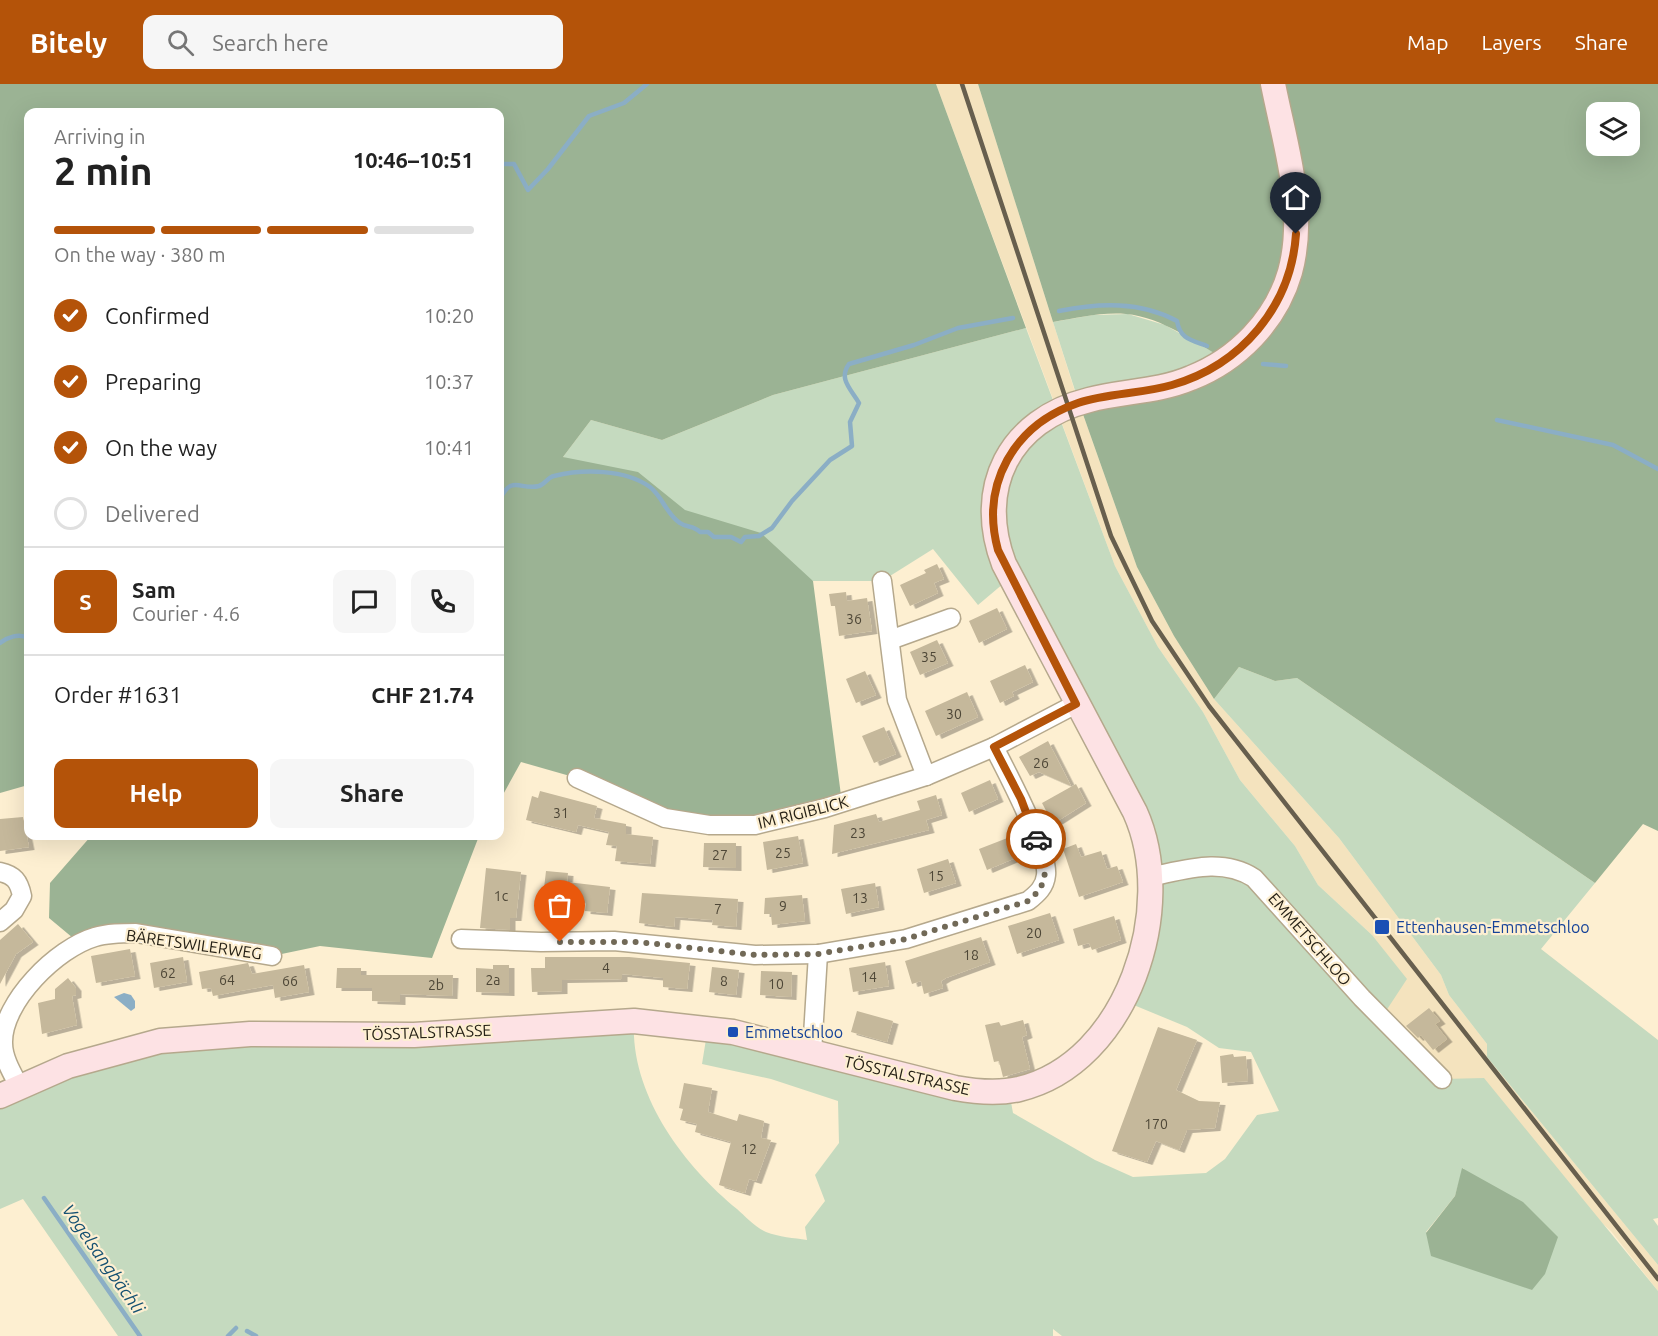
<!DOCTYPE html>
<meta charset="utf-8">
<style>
body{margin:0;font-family:Ubuntu,sans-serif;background:#f6f6f6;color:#222;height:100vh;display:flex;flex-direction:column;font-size:22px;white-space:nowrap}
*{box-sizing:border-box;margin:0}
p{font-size:20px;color:#767676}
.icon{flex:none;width:33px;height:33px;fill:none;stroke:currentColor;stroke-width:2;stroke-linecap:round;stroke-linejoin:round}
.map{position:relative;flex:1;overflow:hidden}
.details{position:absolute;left:24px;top:24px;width:480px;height:732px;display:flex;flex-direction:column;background:#fff;border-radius:12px;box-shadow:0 6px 24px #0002}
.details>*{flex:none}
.buttons{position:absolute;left:1586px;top:18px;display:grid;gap:12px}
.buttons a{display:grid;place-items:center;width:54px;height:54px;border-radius:12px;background:#fff;box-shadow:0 6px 24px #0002;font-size:30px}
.pin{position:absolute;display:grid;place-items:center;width:51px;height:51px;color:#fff;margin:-62px -26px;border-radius:50% 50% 50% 0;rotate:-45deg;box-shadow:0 0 6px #0007}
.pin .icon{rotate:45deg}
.courier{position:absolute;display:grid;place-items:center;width:60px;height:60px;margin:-30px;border:4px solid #b45309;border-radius:50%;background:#fff;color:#222;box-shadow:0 2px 8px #0007}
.overview em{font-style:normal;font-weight:600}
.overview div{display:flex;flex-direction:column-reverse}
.overview{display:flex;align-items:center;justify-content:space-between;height:102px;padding:0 30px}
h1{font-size:39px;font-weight:600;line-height:45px}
.bar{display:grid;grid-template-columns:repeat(4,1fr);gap:9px 6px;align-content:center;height:72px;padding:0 30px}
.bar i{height:8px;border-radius:4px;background:#e0e0e0}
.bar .on{background:#b45309}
.bar p{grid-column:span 4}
.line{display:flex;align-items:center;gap:15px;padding:0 30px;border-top:2px solid #e0e0e0}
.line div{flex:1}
.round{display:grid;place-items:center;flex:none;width:63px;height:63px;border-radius:12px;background:#f6f6f6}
ol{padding:0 30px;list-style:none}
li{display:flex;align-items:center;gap:18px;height:66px}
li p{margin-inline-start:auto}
li .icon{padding:6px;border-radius:50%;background:#b45309;color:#fff;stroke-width:4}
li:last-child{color:#767676}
li i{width:33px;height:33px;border:3px solid #e0e0e0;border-radius:50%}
.button{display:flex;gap:12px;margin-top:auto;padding:12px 30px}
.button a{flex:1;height:69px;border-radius:12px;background:#b45309;color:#fff;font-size:24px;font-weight:600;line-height:69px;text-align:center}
.button a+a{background:#f6f6f6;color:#222}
header{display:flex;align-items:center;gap:36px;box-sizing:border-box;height:84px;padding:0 30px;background:#b45309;color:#fff}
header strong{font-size:28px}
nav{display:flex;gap:33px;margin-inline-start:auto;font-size:21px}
.search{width:420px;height:54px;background:#f6f6f6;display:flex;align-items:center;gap:15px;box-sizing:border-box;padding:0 21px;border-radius:12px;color:#767676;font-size:22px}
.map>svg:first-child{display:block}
</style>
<header>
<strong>Bitely</strong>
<div class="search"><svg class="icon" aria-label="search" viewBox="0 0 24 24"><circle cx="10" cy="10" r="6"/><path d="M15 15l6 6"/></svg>Search here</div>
<nav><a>Map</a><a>Layers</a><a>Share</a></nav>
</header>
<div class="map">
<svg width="1658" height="1252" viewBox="0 0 1658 1252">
<defs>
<filter id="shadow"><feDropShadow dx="5.5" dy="3" stdDeviation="0" flood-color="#0004"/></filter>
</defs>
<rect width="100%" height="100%" fill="#fdefd1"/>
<path fill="#f4e3be" d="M 936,0 L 978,0 L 1075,308 L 1137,483 L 1174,552 L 1214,615 L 1339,754 L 1441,891 L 1449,911 L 1487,960 L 1487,973 L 1658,1181 L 1658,1207 L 1611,1147 L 1442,995 L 1382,933 L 1372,851 L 1318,801 L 1295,762 L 1240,696 L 1203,628 L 1158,563 L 1115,482 Z"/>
<g fill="#c5dabf" fill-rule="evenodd">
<path d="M 1128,230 L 1165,241 L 1227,276 L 1079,319 L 1053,238 L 1093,231 Z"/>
<path d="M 1026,244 L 1115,482 L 1158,563 L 1203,628 L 1240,696 L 1295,762 L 1318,801 L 1372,851 L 1407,895 L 1382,933 L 1442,995 L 1484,994 L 1658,1207 L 1658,1252 L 1062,1252 L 1053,1245 L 1053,1252 L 118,1252 L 23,1115 L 0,1125 L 0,1013 L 122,966 L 634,937 C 630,1010 683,1081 737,1125 C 745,1132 756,1144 766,1148 C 779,1153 794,1154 807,1156 L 805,1143 L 825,1117 L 815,1091 L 839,1059 L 838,1017 L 771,995 L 702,980 L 708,943 L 1009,1007 L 1013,1029 L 1095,1076 L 1133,1093 L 1206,1089 L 1225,1075 L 1257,1031 L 1279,1027 L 1251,968 L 1219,964 L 1187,943 L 1124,917 L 1149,772 L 1010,494 L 978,521 L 933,465 L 882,497 L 813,497 L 744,460 L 563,373 L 591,336 L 662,356 L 773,311 ZM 1463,1084 L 1532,1206 L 1426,1148 L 1455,1112 Z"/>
<path d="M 1239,583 L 1275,597 L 1297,594 L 1595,799 L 1541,865 L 1658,956 L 1658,1134 L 1653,1135 L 1658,1142 L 1658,1181 L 1487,973 L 1487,960 L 1449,911 L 1441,891 L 1339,754 L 1214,615 Z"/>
</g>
<g fill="#9bb394" fill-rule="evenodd">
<path d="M 0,0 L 936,0 L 1026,244 L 773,311 L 662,356 L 591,336 L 563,373 L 638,388 L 685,426 L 761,449 L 813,497 L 842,719 L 709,741 L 577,694 L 521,678 L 500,716 L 500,28 L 28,28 L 28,701 L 0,709 Z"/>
<path d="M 978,0 L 1658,0 L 1658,747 L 1643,740 L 1595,799 L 1297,594 L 1275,597 L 1239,583 L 1214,615 L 1174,552 L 1137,483 L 1079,319 L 1226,276 C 1196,259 1162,233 1126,230 C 1101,228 1077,234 1053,238 ZM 1596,28 L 1629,28 L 1629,62 L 1596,62 Z"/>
<path d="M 91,752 L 479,752 L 432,874 L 320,862 L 272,872 L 136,849 L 79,859 L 49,834 L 50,799 Z"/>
<path d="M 1462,1084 L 1523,1118 L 1558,1153 L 1545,1190 L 1532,1206 L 1431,1172 L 1426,1149 L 1455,1112 Z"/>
</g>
<path fill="#8baec5" d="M 124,909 L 131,911 L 135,917 L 135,924 L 131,927 L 114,913 Z"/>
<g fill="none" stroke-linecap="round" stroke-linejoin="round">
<g stroke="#8baec5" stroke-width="4.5">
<path d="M 500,80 L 514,80 L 528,106 L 548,85 L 589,32 L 624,19 L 647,0"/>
<path d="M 1059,227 C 1099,219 1140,217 1177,237 C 1180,255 1191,256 1207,262"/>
<path d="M 1263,280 L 1286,282"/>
<path d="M 1497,336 L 1613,361 L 1658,385"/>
<path d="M 500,415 C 512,390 521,407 539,402 C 545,400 548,393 554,392 C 583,385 625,385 650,403 C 662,412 667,431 680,439 C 687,444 693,441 700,448 L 708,448 L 714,453 L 731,453 L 741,458 L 745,453 L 759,452 L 772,444 L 792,417 L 830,376 L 852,362 L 850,338 L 859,319 C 851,305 838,295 849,280 L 914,261 L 958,244 L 1013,234"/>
<path d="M 0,559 C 8,553 19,549 28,554"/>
<path d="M 44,1114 L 140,1252"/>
<path d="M 247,1247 L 256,1252"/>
<path d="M 228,1252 L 236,1244"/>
</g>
</g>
<g fill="#c5b89b" filter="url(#shadow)">
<path d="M 937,480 L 944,495 L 934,499 L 938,509 L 910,522 L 900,501 L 926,489 L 924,486 Z"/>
<path d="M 846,508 L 847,517 L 867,514 L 872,547 L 839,552 L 835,522 L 831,522 L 829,510 Z"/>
<path d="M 997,524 L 1007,545 L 979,559 L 969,537 Z"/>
<path d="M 937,556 L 948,579 L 920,591 L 910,568 Z"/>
<path d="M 1025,581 L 1033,598 L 1012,608 L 1014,612 L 1000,619 L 990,597 Z"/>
<path d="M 865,587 L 876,611 L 856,619 L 846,595 Z"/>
<path d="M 967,608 L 978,633 L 936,652 L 925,627 Z"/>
<path d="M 884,643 L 896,670 L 874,679 L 862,652 Z"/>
<path d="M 1048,657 L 1071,702 L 1039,688 L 1030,692 L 1019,673 Z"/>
<path d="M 990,696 L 998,715 L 969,728 L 961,709 Z"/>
<path d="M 1076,700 L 1086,719 L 1053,740 L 1042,719 Z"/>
<path d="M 540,707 L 597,722 L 594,734 L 626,740 L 626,750 L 653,753 L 650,780 L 615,777 L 617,762 L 606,761 L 609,748 L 578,741 L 576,748 L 526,736 L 532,712 L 538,714 Z"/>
<path d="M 936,711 L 942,731 L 926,736 L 929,746 L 832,770 L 834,741 L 876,730 L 879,738 L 920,726 L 917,717 Z"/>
<path d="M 23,733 L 29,763 L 0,767 L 0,735 Z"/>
<path d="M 798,752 L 803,779 L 767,786 L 763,758 Z"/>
<path d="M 1010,753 L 1018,773 L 987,786 L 979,765 Z"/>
<path d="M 704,759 L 736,759 L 736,784 L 703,783 Z"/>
<path d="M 1076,760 L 1081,773 L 1101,767 L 1107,785 L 1117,782 L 1123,798 L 1079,813 L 1063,765 Z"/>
<path d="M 948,775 L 956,799 L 924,809 L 917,785 Z"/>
<path d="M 486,784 L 521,788 L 516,834 L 510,834 L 510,846 L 480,844 Z"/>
<path d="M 546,787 L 568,789 L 567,798 L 610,803 L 607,829 L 585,827 L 586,817 L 543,813 Z"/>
<path d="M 875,799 L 879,823 L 846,830 L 841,805 Z"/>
<path d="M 642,809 L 738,815 L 736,843 L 712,841 L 713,836 L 675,833 L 674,843 L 639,839 Z"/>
<path d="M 802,811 L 805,837 L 772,841 L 771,830 L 764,830 L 765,814 Z"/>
<path d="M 1050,829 L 1059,856 L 1017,870 L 1008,842 Z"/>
<path d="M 1114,832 L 1121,856 L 1092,866 L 1089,859 L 1078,862 L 1073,845 Z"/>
<path d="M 18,840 L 33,858 L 16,870 L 0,900 L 0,856 Z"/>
<path d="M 981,853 L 990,878 L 946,894 L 941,897 L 943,904 L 924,910 L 921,897 L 912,900 L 905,877 Z"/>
<path d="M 130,865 L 135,892 L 96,899 L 91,872 Z"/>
<path d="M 183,873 L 187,898 L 154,904 L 150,879 Z"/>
<path d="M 545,873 L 629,873 L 690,879 L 687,905 L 663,903 L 663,894 L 622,890 L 622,895 L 562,896 L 562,907 L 532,908 L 531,884 L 545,884 Z"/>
<path d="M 885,878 L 889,902 L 853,908 L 849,884 Z"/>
<path d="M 248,879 L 252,890 L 304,881 L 309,908 L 275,914 L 273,901 L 213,912 L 211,904 L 202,905 L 199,888 Z"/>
<path d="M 493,881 L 509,881 L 509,909 L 476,908 L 476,884 L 493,885 Z"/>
<path d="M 712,883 L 739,886 L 736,911 L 709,908 Z"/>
<path d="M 337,884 L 361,884 L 361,891 L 453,891 L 452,912 L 400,910 L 400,918 L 372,917 L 372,904 L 336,904 Z"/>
<path d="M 761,887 L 792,888 L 791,913 L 760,911 Z"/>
<path d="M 68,894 L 76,904 L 76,911 L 72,912 L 77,941 L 42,950 L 38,919 L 55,915 L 55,905 Z"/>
<path d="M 1429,924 L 1440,937 L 1435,940 L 1447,955 L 1433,966 L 1421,951 L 1418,954 L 1406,942 Z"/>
<path d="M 857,927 L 893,937 L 887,958 L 851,948 Z"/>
<path d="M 1023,936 L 1027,951 L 1022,953 L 1030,985 L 1003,993 L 999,977 L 994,978 L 985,941 L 999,938 L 1001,942 Z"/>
<path d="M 1158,943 L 1197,956 L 1176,1006 L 1199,1017 L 1220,1018 L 1215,1044 L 1187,1046 L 1179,1066 L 1156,1057 L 1147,1078 L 1112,1067 Z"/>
<path d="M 1233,970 L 1234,973 L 1246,972 L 1248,997 L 1222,999 L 1220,972 Z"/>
<path d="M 684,999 L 712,1004 L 708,1028 L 737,1037 L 739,1030 L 764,1037 L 761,1054 L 771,1056 L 756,1097 L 749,1095 L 745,1109 L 719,1101 L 731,1058 L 695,1048 L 697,1040 L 680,1036 L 683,1025 L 679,1024 Z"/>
</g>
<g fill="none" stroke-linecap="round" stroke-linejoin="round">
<g stroke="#b5a88c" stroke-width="21">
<g id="street">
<path d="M 882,497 L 897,616 L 926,692"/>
<path d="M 890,556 L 951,534"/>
<path d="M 577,694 L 665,734 L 709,741 L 755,741 L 825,724 L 926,692 L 994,663 L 1076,620"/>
<path d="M 0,788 C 14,791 19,797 22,812 L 14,826 L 0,838"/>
<path d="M 1149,793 C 1185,786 1221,773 1254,794 L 1362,914 L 1442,995"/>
<path d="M 461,855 L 541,858 L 614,857 L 755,871 L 818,870 L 906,855 L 1028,817 C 1037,810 1045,803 1046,791 C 1049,767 1006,687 994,663"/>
<path d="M 812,968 L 818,870"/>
<path d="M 19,1002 C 12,989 3,974 3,959 C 2,918 57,864 95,853 C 108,849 122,849 136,849 L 272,872"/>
</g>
</g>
<g stroke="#b5a88c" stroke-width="27">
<path id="secondary" d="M 0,1012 L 68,982 L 160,957 L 250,950 L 414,951 L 634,937 L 733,948 L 955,1004 C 977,1008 998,1010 1019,1005 C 1128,979 1178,823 1135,728 L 1004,480 C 975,404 1009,336 1089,316 C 1123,307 1158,308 1191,294 C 1237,276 1276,237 1290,188 C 1307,126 1285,61 1273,0"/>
</g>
<use href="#street" stroke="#fff" stroke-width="18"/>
<use href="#secondary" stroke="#fde2e4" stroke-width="24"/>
<path stroke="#675f4e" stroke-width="4.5" d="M 962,0 L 1111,452 L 1152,537 L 1209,622 L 1658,1195"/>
</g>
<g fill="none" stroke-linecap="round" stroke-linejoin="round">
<path stroke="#716957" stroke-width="6" stroke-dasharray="0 10.8" d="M 560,858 L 638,858 L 755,871 L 818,870 L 906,855 L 1028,817 C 1052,798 1046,780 1036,755"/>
<path stroke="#b45309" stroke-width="8" d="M 1036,755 L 1021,715 L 994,663 L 1076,620 L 998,466 C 980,400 1014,341 1078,319 C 1108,309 1141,310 1172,301 C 1241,281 1291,223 1296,150"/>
</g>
<g fill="#1a4fb4" stroke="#fdefd1" stroke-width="2">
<rect x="1374" y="835" width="16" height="16" rx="3"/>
<rect x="727" y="942" width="12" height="12" rx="3"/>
</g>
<g text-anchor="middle" stroke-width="4.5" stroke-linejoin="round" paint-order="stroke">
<g font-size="14" fill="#4e4737">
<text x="854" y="540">36</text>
<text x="929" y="578">35</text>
<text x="954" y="635">30</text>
<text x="1041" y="684">26</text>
<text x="561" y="734">31</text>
<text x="858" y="754">23</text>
<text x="783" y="774">25</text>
<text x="720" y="776">27</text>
<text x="936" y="797">15</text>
<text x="501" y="817">1c</text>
<text x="860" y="819">13</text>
<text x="783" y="827">9</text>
<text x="718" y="830">7</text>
<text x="1034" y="854">20</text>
<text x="971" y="876">18</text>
<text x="606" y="889">4</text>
<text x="168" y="894">62</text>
<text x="869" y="898">14</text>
<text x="227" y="901">64</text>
<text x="493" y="901">2a</text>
<text x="290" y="902">66</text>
<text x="724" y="902">8</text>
<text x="776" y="905">10</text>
<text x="436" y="906">2b</text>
<text x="1156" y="1045">170</text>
<text x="749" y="1070">12</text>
</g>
<g font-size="16" fill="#262116" stroke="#fdefd1">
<text transform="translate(803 728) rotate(-14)" y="6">IM RIGIBLICK</text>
<text transform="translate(1310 855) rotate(49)" y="6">EMMETSCHLOO</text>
<text transform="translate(194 860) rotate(8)" y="6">BÄRETSWILERWEG</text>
<text transform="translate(427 948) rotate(-2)" y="6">TÖSSTALSTRASSE</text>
<text transform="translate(907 991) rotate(13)" y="6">TÖSSTALSTRASSE</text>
</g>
<g font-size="16" fill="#164399" stroke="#fdefd1" text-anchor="start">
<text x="1396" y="849">Ettenhausen-Emmetschloo</text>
<text x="745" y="954">Emmetschloo</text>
</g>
<g font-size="18" font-style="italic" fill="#165172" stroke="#fdefd1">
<text transform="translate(103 1175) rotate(55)" y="6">Vogelsangbächli</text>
</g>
</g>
</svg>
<div class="buttons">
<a><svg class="icon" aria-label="layers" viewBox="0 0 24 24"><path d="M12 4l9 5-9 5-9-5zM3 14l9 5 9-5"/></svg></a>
</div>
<div class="pin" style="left:560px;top:858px;background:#ea580c"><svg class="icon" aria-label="bag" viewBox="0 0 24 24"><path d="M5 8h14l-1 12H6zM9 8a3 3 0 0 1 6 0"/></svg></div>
<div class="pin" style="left:1296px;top:150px;background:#1f2937"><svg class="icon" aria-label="home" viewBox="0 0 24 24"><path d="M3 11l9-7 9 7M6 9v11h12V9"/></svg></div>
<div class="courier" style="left:1036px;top:755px"><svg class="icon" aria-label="car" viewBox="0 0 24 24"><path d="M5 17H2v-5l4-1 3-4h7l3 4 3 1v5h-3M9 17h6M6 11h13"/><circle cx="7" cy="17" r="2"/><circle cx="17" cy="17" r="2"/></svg></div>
<section class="details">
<div class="overview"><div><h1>2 min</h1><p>Arriving in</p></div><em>10:46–10:51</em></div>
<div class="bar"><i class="on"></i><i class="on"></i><i class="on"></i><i></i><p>On the way · 380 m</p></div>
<ol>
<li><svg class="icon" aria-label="check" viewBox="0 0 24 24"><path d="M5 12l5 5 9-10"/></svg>Confirmed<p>10:20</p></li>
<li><svg class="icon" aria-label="check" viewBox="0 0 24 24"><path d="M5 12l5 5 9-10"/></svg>Preparing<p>10:37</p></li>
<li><svg class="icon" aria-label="check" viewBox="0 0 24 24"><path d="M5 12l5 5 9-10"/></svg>On the way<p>10:41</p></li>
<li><i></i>Delivered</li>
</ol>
<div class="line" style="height:108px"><b class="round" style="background:#b45309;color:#fff">S</b><div><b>Sam</b><p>Courier · 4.6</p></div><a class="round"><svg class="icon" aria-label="chat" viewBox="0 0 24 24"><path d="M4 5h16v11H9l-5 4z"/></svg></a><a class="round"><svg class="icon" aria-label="phone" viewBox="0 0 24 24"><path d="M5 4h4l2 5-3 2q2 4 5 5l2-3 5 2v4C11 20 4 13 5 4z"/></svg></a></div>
<div class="line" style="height:78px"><div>Order #1631</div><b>CHF 21.74</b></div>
<div class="button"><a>Help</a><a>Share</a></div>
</section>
</div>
